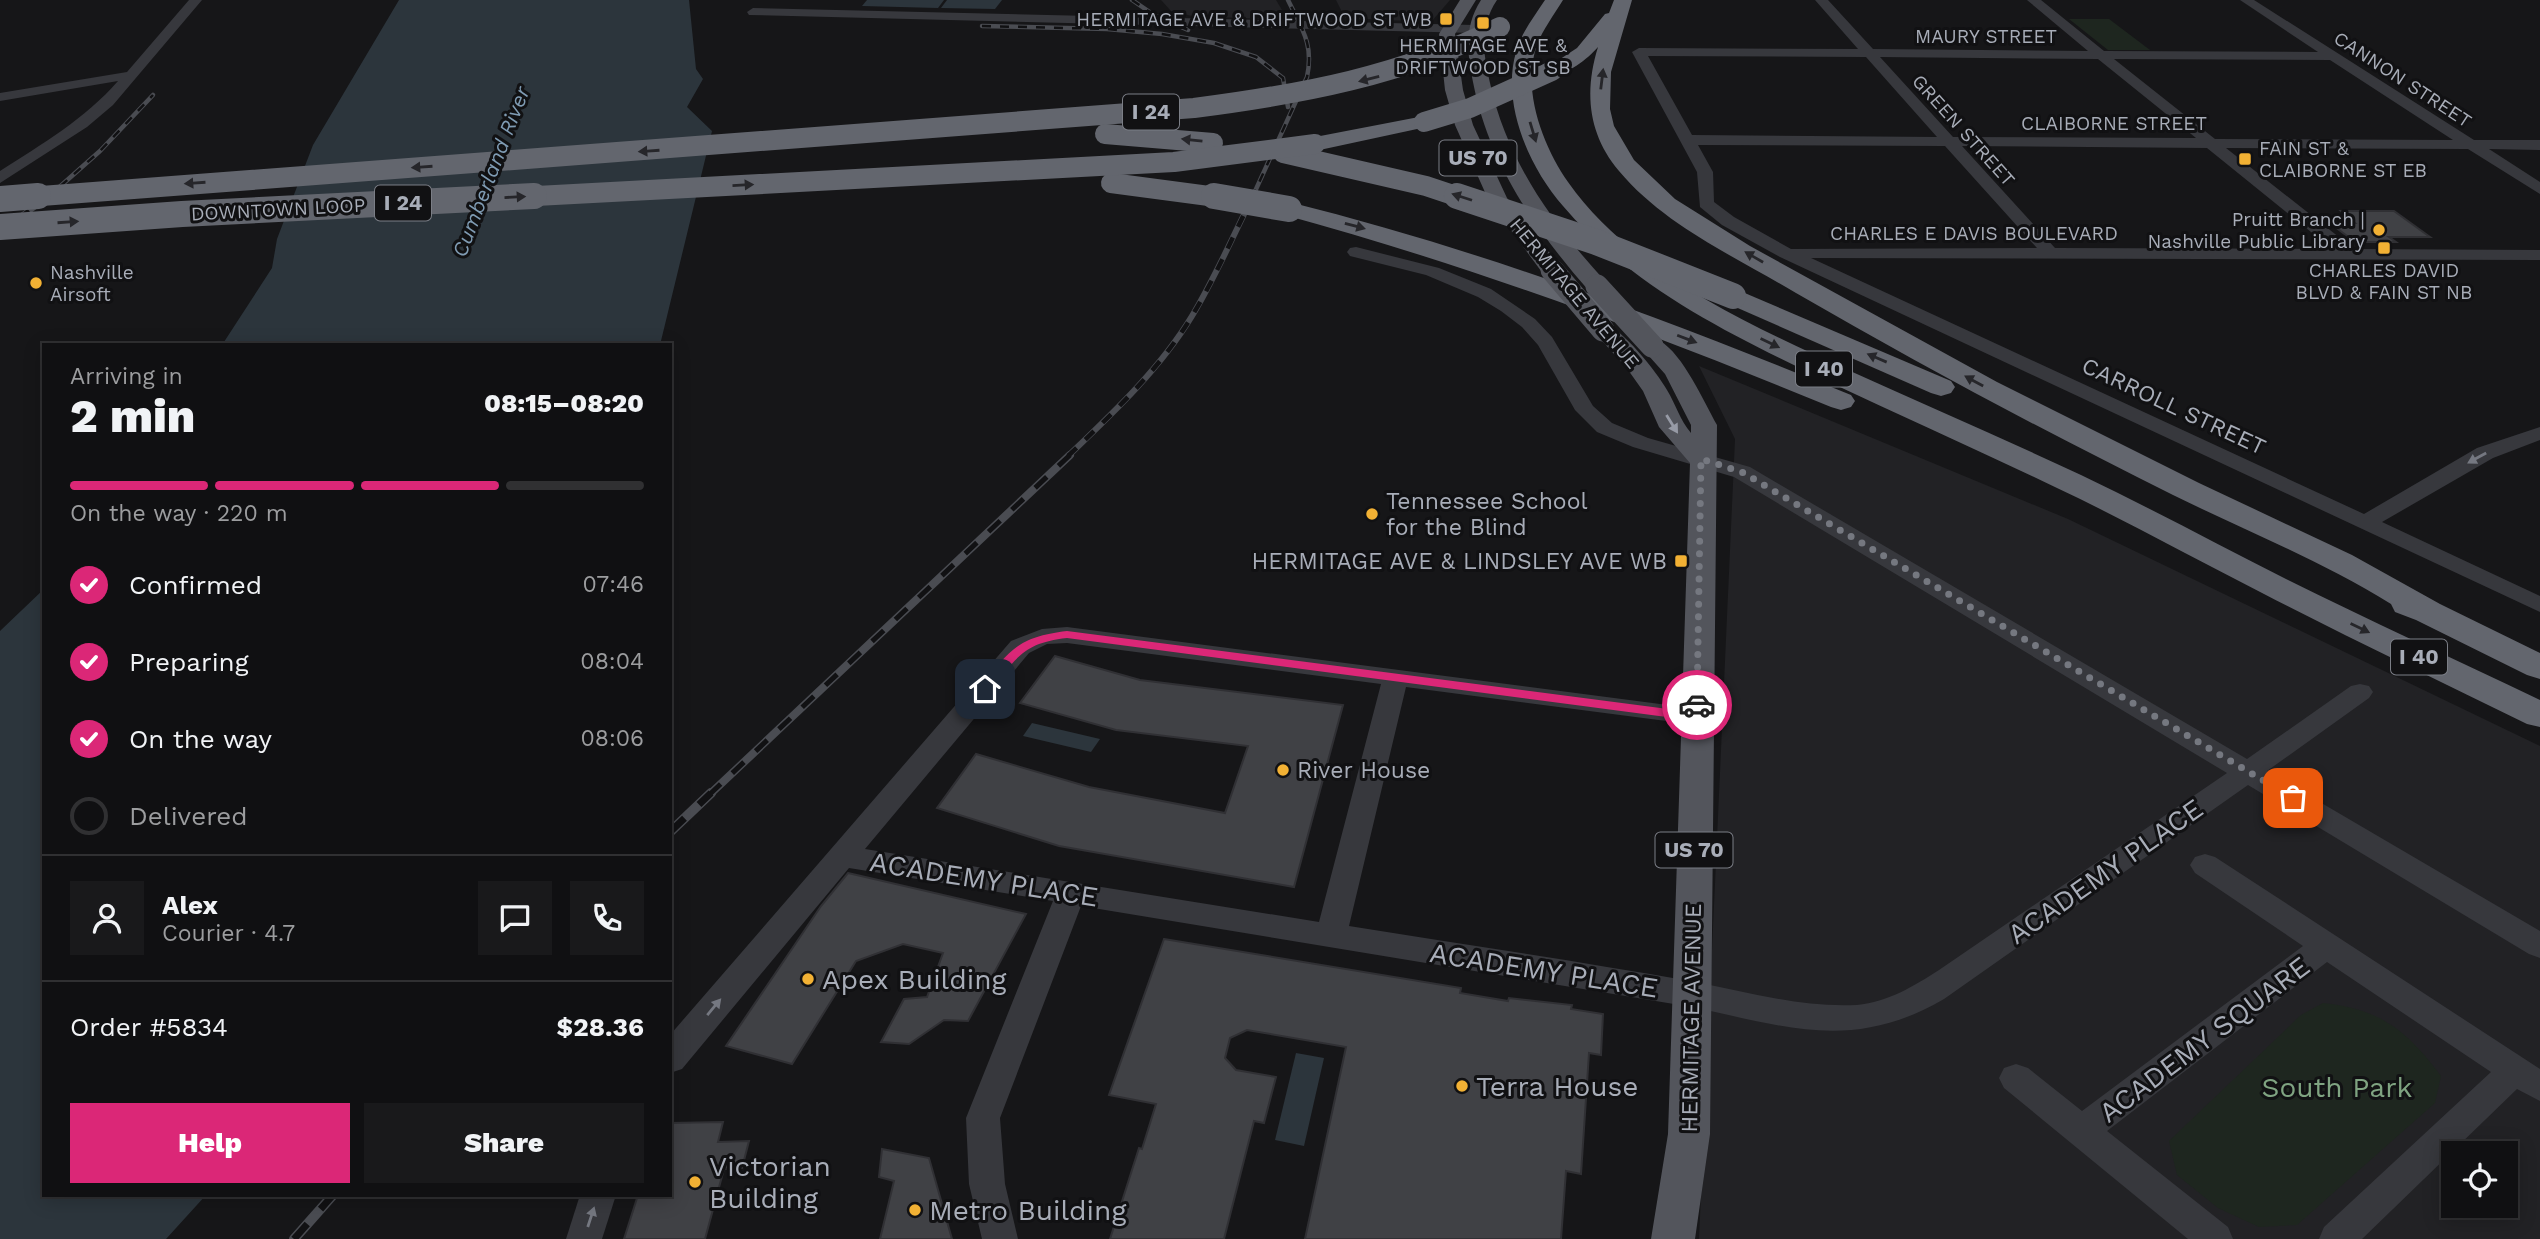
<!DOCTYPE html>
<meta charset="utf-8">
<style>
body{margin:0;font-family:"Work Sans",sans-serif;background:#19191b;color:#f1f3f6;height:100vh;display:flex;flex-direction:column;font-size:26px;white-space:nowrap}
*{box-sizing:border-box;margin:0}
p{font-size:23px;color:#9c9d9f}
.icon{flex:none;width:38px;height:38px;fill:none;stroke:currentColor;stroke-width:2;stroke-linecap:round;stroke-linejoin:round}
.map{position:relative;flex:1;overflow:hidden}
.sheet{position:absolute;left:42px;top:343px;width:630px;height:854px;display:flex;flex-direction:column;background:#101012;border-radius:0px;box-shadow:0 4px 18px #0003,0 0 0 2px #303032}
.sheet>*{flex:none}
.controls{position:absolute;left:2441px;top:1141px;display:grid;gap:14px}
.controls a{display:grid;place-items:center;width:77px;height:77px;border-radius:0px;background:#101012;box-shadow:0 4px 18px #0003,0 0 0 2px #303032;font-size:35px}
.pin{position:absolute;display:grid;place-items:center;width:60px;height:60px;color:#fff;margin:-30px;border-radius:14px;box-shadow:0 4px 10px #0006}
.courier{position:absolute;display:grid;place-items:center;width:70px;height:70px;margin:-35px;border:5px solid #db2777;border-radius:50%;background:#fff;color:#222;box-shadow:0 2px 9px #0007}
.summary em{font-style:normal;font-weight:800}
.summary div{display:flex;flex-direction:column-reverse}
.summary{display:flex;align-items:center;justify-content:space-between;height:119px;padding:0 28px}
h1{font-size:46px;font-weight:800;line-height:52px}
.bar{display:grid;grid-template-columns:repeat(4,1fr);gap:10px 7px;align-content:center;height:84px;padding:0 28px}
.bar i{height:9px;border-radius:5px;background:#303032}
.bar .selected{background:#db2777}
.bar p{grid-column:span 4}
.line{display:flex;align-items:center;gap:18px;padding:0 28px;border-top:2px solid #303032}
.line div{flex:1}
.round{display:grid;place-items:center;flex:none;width:74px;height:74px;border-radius:0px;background:#19191b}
ol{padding:0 28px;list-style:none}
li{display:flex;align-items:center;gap:21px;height:77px}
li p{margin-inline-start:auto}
li .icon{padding:7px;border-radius:50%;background:#db2777;color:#fff;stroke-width:4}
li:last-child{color:#9c9d9f}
li i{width:38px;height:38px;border:4px solid #303032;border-radius:50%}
.primary-button{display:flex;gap:14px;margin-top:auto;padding:14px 28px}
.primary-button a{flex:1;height:80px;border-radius:0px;background:#db2777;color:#fff;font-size:28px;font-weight:800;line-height:80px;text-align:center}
.primary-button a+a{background:#19191b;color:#f1f3f6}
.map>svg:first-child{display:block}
</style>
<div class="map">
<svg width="2540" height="1239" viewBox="0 0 2540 1239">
<rect width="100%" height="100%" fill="#161618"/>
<g fill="#222225" fill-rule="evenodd">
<path d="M 1161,0 L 1276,0 L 1288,20 L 1192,16 L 1171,11 Z"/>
<path d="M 1336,0 L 1450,0 L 1431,22 L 1345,18 Z"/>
<path d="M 1699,366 L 2068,519 L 2540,746 L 2540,1239 L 1699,1239 L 1735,439 ZM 2454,1153 L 2506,1153 L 2506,1206 L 2454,1206 Z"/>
</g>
<g fill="#1e261f">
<path d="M 2069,19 L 2109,19 L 2150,50 L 2108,50 Z"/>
<path d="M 2323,1003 C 2381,1009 2407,1031 2441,1076 L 2435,1103 L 2297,1225 L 2259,1227 L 2218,1208 L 2177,1175 L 2169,1141 L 2301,1015 Z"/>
</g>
<g fill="#2c353c">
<path d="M 399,0 L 689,0 L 696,69 L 703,79 L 687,107 L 712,131 L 660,345 L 222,345 L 272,268 L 277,239 L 313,145 Z"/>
<path d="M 867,0 L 944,0 L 938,8 L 862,6 Z"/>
<path d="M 947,0 L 1002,0 L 995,9 L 941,8 Z"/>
<path d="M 44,589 L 44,1195 L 206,1195 L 166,1239 L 0,1239 L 0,631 Z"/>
<path d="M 1032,723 L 1100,739 L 1091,752 L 1023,736 Z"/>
<path d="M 1296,1053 L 1324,1058 L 1304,1146 L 1275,1140 Z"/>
</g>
<g fill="#404145" stroke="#303034" stroke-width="2">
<path d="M 2341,211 L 2394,211 L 2430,237 L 2389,237 L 2396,242 L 2355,242 L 2330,223 L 2355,223 Z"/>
<path d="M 1055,656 L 1140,680 L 1343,705 L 1294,887 L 1059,846 L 937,808 L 976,754 L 1089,787 L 1225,813 L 1248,746 L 1116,730 L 1020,703 Z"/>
<path d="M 848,873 L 1026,914 L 968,1021 L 944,1020 L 909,1044 L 881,1042 L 904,999 L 927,997 L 943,953 L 903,944 L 856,961 L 792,1064 L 726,1046 L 821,906 Z"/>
<path d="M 1164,939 L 1461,988 L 1460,993 L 1508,1001 L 1509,998 L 1572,1005 L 1571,1009 L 1603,1014 L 1601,1055 L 1589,1053 L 1581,1174 L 1566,1171 L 1561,1239 L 1305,1239 L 1346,1047 L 1247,1030 L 1230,1038 L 1225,1058 L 1236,1070 L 1276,1077 L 1264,1123 L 1254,1121 L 1224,1239 L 1110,1239 L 1139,1148 L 1142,1149 L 1156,1104 L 1109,1095 Z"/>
<path d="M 723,1122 L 718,1142 L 749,1141 L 742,1168 L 724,1169 L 705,1239 L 624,1239 L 638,1195 L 670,1195 L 670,1123 Z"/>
<path d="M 882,1149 L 929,1158 L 952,1239 L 880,1239 L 894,1181 L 879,1177 Z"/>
</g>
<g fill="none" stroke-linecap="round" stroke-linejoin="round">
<g fill="#37383d" fill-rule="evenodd">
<path d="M 189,0 L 202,0 L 113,105 L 87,127 L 0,183 L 0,171 C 42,144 85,119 118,81 L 0,101 L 0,93 L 127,72 Z"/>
<path d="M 1815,0 L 1828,0 L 1873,49 L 2088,51 L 2027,0 L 2041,0 L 2104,51 L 2318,52 L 2240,0 L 2254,0 L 2474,140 L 2540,140 L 2540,150 L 2489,149 L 2540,182 L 2540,194 L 2468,149 L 2226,148 L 2354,249 L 2540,250 L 2540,260 L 1811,258 L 2364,514 L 2477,448 L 2540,427 L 2540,440 L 2493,458 L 2382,522 L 2540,596 L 2540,612 L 1780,257 L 1722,225 L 1700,207 L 1697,172 L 1632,52 L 1639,48 L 1858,49 ZM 1648,56 L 1866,57 L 1937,137 L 1692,135 ZM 1880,57 L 2098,59 L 2196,138 L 1953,137 ZM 2114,59 L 2330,60 L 2453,140 L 2215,139 ZM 1698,145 L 1945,146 L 2037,248 L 1791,249 L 1734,217 L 1714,202 L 1713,172 ZM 1962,146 L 2207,148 L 2332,249 L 2055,248 Z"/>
<path d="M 753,8 L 1474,25 L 1480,29 L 1474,33 L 749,15 L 747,12 Z"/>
<path d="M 1356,247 L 1439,268 L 1491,289 L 1535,319 L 1552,337 L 1593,406 L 1612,423 L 1648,438 L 1750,467 L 2247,759 L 2351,686 L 2360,684 L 2369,686 L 2373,692 L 2369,698 L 2267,771 L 2540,931 L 2540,958 L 2529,954 L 2248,785 L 1944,999 C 1853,1052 1787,1027 1692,1007 L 1081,906 L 1000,1118 L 1005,1184 L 1018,1239 L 982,1239 L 969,1184 L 966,1118 L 1053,901 L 849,868 L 682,1069 L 670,1073 L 670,1035 L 1011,641 L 1042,629 L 1067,627 L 1706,710 L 1710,716 L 1706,722 L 1697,725 L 1406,687 L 1349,926 C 1462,944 1576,961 1690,981 C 1745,991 1800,1008 1857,1005 C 1888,1002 1914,986 1939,970 L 2227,773 L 1734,477 L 1633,447 L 1597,432 L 1575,410 L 1538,345 L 1522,327 L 1501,311 L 1478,297 L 1426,275 L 1350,256 L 1347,252 L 1350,248 ZM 1067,643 L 1381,684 L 1319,922 L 865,849 L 1029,653 L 1047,644 Z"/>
<path d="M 2205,854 L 2215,857 L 2540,1069 L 2540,1101 L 2517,1089 L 2362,1239 L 2319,1239 L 2324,1227 L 2491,1072 L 2327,962 L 2107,1131 L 2228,1227 L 2233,1239 L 2188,1239 L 2004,1088 L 1999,1078 L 2004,1068 L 2016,1064 L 2028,1068 L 2082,1111 L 2303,946 L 2195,873 L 2190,865 L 2195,857 Z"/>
<path d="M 580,1195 L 616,1195 L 602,1239 L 566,1239 Z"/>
</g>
<g fill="#53555c" fill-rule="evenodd">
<path d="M 1460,0 L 1476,0 L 1455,34 L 1463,90 L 1473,125 L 1507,198 L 1563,270 L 1560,275 L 1544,275 L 1488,199 L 1455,125 L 1445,90 L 1439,34 Z"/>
<path d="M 1481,0 L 1497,0 C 1479,27 1483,54 1490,83 C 1507,161 1552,223 1605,281 L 1608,286 L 1605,291 L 1589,291 C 1535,229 1489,164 1473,82 C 1467,53 1464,26 1481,0 Z"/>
<path d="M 1603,323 C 1622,328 1657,372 1667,390 C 1676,405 1680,420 1691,433 L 1691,425 L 1665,374 L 1640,346 L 1644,341 C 1649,340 1655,338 1660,341 C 1683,354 1704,402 1717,425 L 1710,1134 L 1695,1239 L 1651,1239 L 1668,1134 L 1690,463 L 1659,427 L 1643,391 L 1626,367 L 1592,330 L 1595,325 Z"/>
</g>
<g fill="#63666e" fill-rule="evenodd">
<path d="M 1545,0 L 1563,0 C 1554,15 1543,29 1537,45 C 1521,89 1543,146 1568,182 C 1633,274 1749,324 1848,370 C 1925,405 2004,439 2081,475 C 2150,508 2217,544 2286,579 C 2370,621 2455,659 2540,700 L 2540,727 L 2527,724 C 2439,681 2351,639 2264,594 C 2195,559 2127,521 2057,488 C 1980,451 1903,417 1827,381 C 1731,335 1633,288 1563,206 C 1529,167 1501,104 1516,52 C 1521,33 1534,17 1545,0 Z"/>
<path d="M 1614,0 L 1632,0 L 1611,72 L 1610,109 L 1614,126 L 1634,160 L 1675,199 L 1750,246 L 1997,382 L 2199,483 L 2352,555 L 2440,604 L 2540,653 L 2540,679 L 2527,675 L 2416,620 L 2395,612 L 2391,604 C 2322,561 2246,531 2173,495 C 2046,432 1920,365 1796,293 C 1736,257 1665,226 1619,171 C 1588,134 1584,92 1598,47 C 1587,60 1562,79 1545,75 L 1542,71 L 1577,48 L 1605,14 L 1609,13 Z"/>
<path d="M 1424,116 L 1431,118 L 1435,122 L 1431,126 L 1315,151 L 1307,149 L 1304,144 L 1307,139 L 1315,137 Z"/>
<path d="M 1289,202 C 1482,250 1668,320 1851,395 L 1855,401 L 1851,407 L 1841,410 L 1831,407 C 1651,333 1469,265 1281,214 L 1277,209 L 1281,204 Z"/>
<path d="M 1733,288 L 1951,381 L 1955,387 L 1951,393 L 1941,396 L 1931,393 L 1724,302 L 1720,296 L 1724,290 Z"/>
</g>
<g stroke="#4a4c52" stroke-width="4.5">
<g id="rail-far3">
<path d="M 1132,0 L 1154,15 L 1188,30"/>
<path d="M 982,26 L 1107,29 L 1162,34 L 1214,43 L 1256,57 L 1283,78 L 1288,107"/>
<path d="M 47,198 L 100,151 L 153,95"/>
<path d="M 1252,198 L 1307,77 C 1314,44 1302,29 1288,0"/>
</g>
</g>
<g stroke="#4a4c52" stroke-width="6">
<g id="rail-far2">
<path d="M 0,232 L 49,196"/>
<path d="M 1068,456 C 1112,414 1160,369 1192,316 C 1215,278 1233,236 1253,196"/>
</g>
</g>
<g stroke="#4a4c52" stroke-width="8">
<path id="rail-far1" d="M 709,795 L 1070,455"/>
</g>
<g stroke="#4a4c52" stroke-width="10">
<g id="rail">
<path d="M 670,832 L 711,793"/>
<path d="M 294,1239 L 333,1195"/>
</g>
</g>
<use href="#rail-far3" stroke="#111113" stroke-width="2.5" stroke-dasharray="9" stroke-linecap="butt"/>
<use href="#rail-far2" stroke="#111113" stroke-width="4.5" stroke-dasharray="12" stroke-linecap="butt"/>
<use href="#rail-far1" stroke="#111113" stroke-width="5" stroke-dasharray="16" stroke-linecap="butt"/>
<use href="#rail" stroke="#111113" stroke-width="7" stroke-dasharray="20" stroke-linecap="butt"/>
<g stroke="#53555c" stroke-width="23">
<path d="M 1552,270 L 1603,330"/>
<path d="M 1597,286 L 1652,346"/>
</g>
<g stroke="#63666e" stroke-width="20">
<path d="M 1424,122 L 1470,108 L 1552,71"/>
<path d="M 1105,134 L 1213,143"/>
<path d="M 1283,153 L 1426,186 L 1462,198"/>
<path d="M 1111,183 L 1224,198"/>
<path d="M 15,198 L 1194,108 C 1303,94 1400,76 1500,27"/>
<path d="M 499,198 L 1174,162 L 1315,144"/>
</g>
<g stroke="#63666e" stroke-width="26">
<path d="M 1214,196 L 1289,209"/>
<path d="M 1457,196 L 1596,242 L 1733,296"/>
<path d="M 0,199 L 38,196"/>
<path d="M 0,227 L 182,214 L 534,196"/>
</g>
</g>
<defs><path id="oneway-solid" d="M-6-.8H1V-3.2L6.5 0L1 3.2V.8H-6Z" transform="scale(1.75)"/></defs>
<g fill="#26262a">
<use href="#oneway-solid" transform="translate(1369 79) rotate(166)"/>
<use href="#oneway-solid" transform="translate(1602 79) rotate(-83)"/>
<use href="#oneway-solid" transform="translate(1533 132) rotate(73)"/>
<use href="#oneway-solid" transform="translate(1192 140) rotate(-174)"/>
<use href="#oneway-solid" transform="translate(649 151) rotate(176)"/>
<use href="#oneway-solid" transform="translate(422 167) rotate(176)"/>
<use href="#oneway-solid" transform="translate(195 183) rotate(176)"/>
<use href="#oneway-solid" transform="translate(743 185) rotate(-3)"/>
<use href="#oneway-solid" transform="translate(515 197) rotate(-3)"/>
<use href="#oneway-solid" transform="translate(1462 197) rotate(-162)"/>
<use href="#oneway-solid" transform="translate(68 222) rotate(-4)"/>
<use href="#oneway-solid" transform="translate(1355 226) rotate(15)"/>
<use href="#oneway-solid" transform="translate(1754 257) rotate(-150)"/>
<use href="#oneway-solid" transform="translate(1687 339) rotate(21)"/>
<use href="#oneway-solid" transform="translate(1770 343) rotate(26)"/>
<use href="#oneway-solid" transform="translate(1877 358) rotate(-157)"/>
<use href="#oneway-solid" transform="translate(1974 381) rotate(-151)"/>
<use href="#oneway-solid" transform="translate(2360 628) rotate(26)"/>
</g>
<use fill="#979ba6" href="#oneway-solid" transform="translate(1672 424) rotate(58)"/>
<g fill="#757881">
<use href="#oneway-solid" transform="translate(2477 458) rotate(151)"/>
<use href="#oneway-solid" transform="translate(714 1007) rotate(-50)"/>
<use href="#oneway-solid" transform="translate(591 1217) rotate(-72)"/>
</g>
<path fill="#db2777" d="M 1067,631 L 1691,712 L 1691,705 L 1697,701 L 1703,705 L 1703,716 L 1697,721 L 1067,638 C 1022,643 1016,659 989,692 L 980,692 L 980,686 C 1011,650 1017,637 1067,631 Z"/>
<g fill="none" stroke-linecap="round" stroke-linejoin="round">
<path stroke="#757880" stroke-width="7" stroke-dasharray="0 12.6" d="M 1697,705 L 1701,459 L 1742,472 L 2293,798"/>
</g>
<g fill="#f2b134" stroke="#111113" stroke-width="2.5">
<rect x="1439" y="12" width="14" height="14" rx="3.5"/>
<rect x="1476" y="16" width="14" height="14" rx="3.5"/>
<rect x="2238" y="152" width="14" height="14" rx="3.5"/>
<circle cx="2379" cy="230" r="7"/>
<rect x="2377" y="241" width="14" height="14" rx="3.5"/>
<circle cx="36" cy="283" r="7"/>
<circle cx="1372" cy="514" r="7"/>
<rect x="1674" y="554" width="14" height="14" rx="3.5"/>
<circle cx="1283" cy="770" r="7"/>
<circle cx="808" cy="979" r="7"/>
<circle cx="1462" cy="1086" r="7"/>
<circle cx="695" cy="1182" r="7"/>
<circle cx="915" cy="1210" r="7"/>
</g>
<g text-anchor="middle" stroke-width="6" stroke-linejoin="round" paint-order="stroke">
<g font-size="19" fill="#a8adb8" stroke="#111113" text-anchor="end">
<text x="1432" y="26">HERMITAGE AVE &amp; DRIFTWOOD ST WB</text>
<text x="1483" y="52" text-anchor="middle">HERMITAGE AVE &amp;<tspan x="1483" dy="22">DRIFTWOOD ST SB</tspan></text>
<text x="2259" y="155" text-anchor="start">FAIN ST &amp;<tspan x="2259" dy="22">CLAIBORNE ST EB</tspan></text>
<text x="2365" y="226">Pruitt Branch |<tspan x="2365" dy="22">Nashville Public Library</tspan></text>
<text x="2384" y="277" text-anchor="middle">CHARLES DAVID<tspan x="2384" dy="22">BLVD &amp; FAIN ST NB</tspan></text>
<text x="50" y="279" text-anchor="start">Nashville<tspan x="50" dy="22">Airsoft</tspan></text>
</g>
<g font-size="19" fill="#a8adb8" stroke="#111113">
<text x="1986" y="43">MAURY STREET</text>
<text transform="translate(2403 79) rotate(33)" y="7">CANNON STREET</text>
<text x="2114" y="130">CLAIBORNE STREET</text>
<text transform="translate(1964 130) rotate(48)" y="7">GREEN STREET</text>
<text transform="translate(278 209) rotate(-3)" y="7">DOWNTOWN LOOP</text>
<text x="1974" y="240">CHARLES E DAVIS BOULEVARD</text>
<text transform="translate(1575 293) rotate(50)" y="7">HERMITAGE AVENUE</text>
</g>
<g fill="#111113" stroke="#7b7e86" stroke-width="2">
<rect x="1123" y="94.5" width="56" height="35" rx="5"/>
<rect x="1439.5" y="140.5" width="77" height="35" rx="5"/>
<rect x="375" y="185.5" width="56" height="35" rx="5"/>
<rect x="1796" y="351.5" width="56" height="35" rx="5"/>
<rect x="2391" y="639.5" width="56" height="35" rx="5"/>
<rect x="1655.5" y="832.5" width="77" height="35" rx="5"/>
</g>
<g font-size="21" font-weight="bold" fill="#a8adb8">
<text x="1151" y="119">I 24</text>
<text x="1478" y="165">US 70</text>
<text x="403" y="210">I 24</text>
<text x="1824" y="376">I 40</text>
<text x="2419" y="664">I 40</text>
<text x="1694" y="857">US 70</text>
</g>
<g font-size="21" font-style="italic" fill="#7f9bb3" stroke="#111113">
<text transform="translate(491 172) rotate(-69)" y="7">Cumberland River</text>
</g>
<g font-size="23" fill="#a8adb8" stroke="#111113">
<text transform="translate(2174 406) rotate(25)" y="8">CARROLL STREET</text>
<text transform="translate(1691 1018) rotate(-89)" y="8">HERMITAGE AVENUE</text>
</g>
<g font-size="23" fill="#a8adb8" stroke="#111113" text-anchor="start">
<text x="1386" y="509">Tennessee School<tspan x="1386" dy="26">for the Blind</tspan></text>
<text x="1667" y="569" text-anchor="end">HERMITAGE AVE &amp; LINDSLEY AVE WB</text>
<text x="1297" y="778">River House</text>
</g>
<g font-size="28" fill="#a8adb8" stroke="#111113">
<text transform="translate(2105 871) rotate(-35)" y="10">ACADEMY PLACE</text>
<text transform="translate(984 879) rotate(9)" y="10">ACADEMY PLACE</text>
<text transform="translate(1544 970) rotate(9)" y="10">ACADEMY PLACE</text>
<text transform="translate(2204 1039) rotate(-37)" y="10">ACADEMY SQUARE</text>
</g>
<g font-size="28" fill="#a8adb8" stroke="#111113" text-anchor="start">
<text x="822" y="989">Apex Building</text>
<text x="1476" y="1096">Terra House</text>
<text x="709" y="1176">Victorian<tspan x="709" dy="32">Building</tspan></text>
<text x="929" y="1220">Metro Building</text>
</g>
<g font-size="28" fill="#7fa381" stroke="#111113">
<text x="2337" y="1097">South Park</text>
</g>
</g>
</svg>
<div class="controls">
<a><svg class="icon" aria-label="locate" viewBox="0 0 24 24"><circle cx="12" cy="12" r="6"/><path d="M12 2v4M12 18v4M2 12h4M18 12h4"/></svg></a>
</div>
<div class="pin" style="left:2293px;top:798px;background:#ea580c"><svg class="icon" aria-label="bag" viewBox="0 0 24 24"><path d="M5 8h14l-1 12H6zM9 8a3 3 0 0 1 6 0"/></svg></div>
<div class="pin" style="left:985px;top:689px;background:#1f2937"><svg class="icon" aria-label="home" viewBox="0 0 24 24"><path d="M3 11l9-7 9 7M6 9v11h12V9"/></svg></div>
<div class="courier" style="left:1697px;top:705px"><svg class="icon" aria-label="car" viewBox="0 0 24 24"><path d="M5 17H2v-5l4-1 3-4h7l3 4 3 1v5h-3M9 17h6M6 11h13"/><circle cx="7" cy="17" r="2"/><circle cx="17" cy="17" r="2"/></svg></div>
<section class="sheet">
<div class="summary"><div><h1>2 min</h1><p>Arriving in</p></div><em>08:15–08:20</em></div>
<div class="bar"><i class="selected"></i><i class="selected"></i><i class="selected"></i><i></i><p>On the way · 220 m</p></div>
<ol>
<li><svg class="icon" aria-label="check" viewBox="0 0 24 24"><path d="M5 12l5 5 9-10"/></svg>Confirmed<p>07:46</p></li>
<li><svg class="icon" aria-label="check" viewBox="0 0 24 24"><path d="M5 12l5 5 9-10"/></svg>Preparing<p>08:04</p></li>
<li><svg class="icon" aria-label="check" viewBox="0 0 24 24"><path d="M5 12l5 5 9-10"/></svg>On the way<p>08:06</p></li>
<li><i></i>Delivered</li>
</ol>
<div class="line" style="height:126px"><a class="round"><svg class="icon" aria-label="person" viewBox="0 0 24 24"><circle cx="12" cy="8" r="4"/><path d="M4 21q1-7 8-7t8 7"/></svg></a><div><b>Alex</b><p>Courier · 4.7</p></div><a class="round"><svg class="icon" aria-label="chat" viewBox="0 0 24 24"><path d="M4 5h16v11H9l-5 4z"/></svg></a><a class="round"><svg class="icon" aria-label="phone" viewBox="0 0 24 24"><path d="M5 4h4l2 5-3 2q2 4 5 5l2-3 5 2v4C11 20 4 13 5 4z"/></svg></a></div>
<div class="line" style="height:91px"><div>Order #5834</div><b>$28.36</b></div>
<div class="primary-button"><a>Help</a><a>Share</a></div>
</section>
</div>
